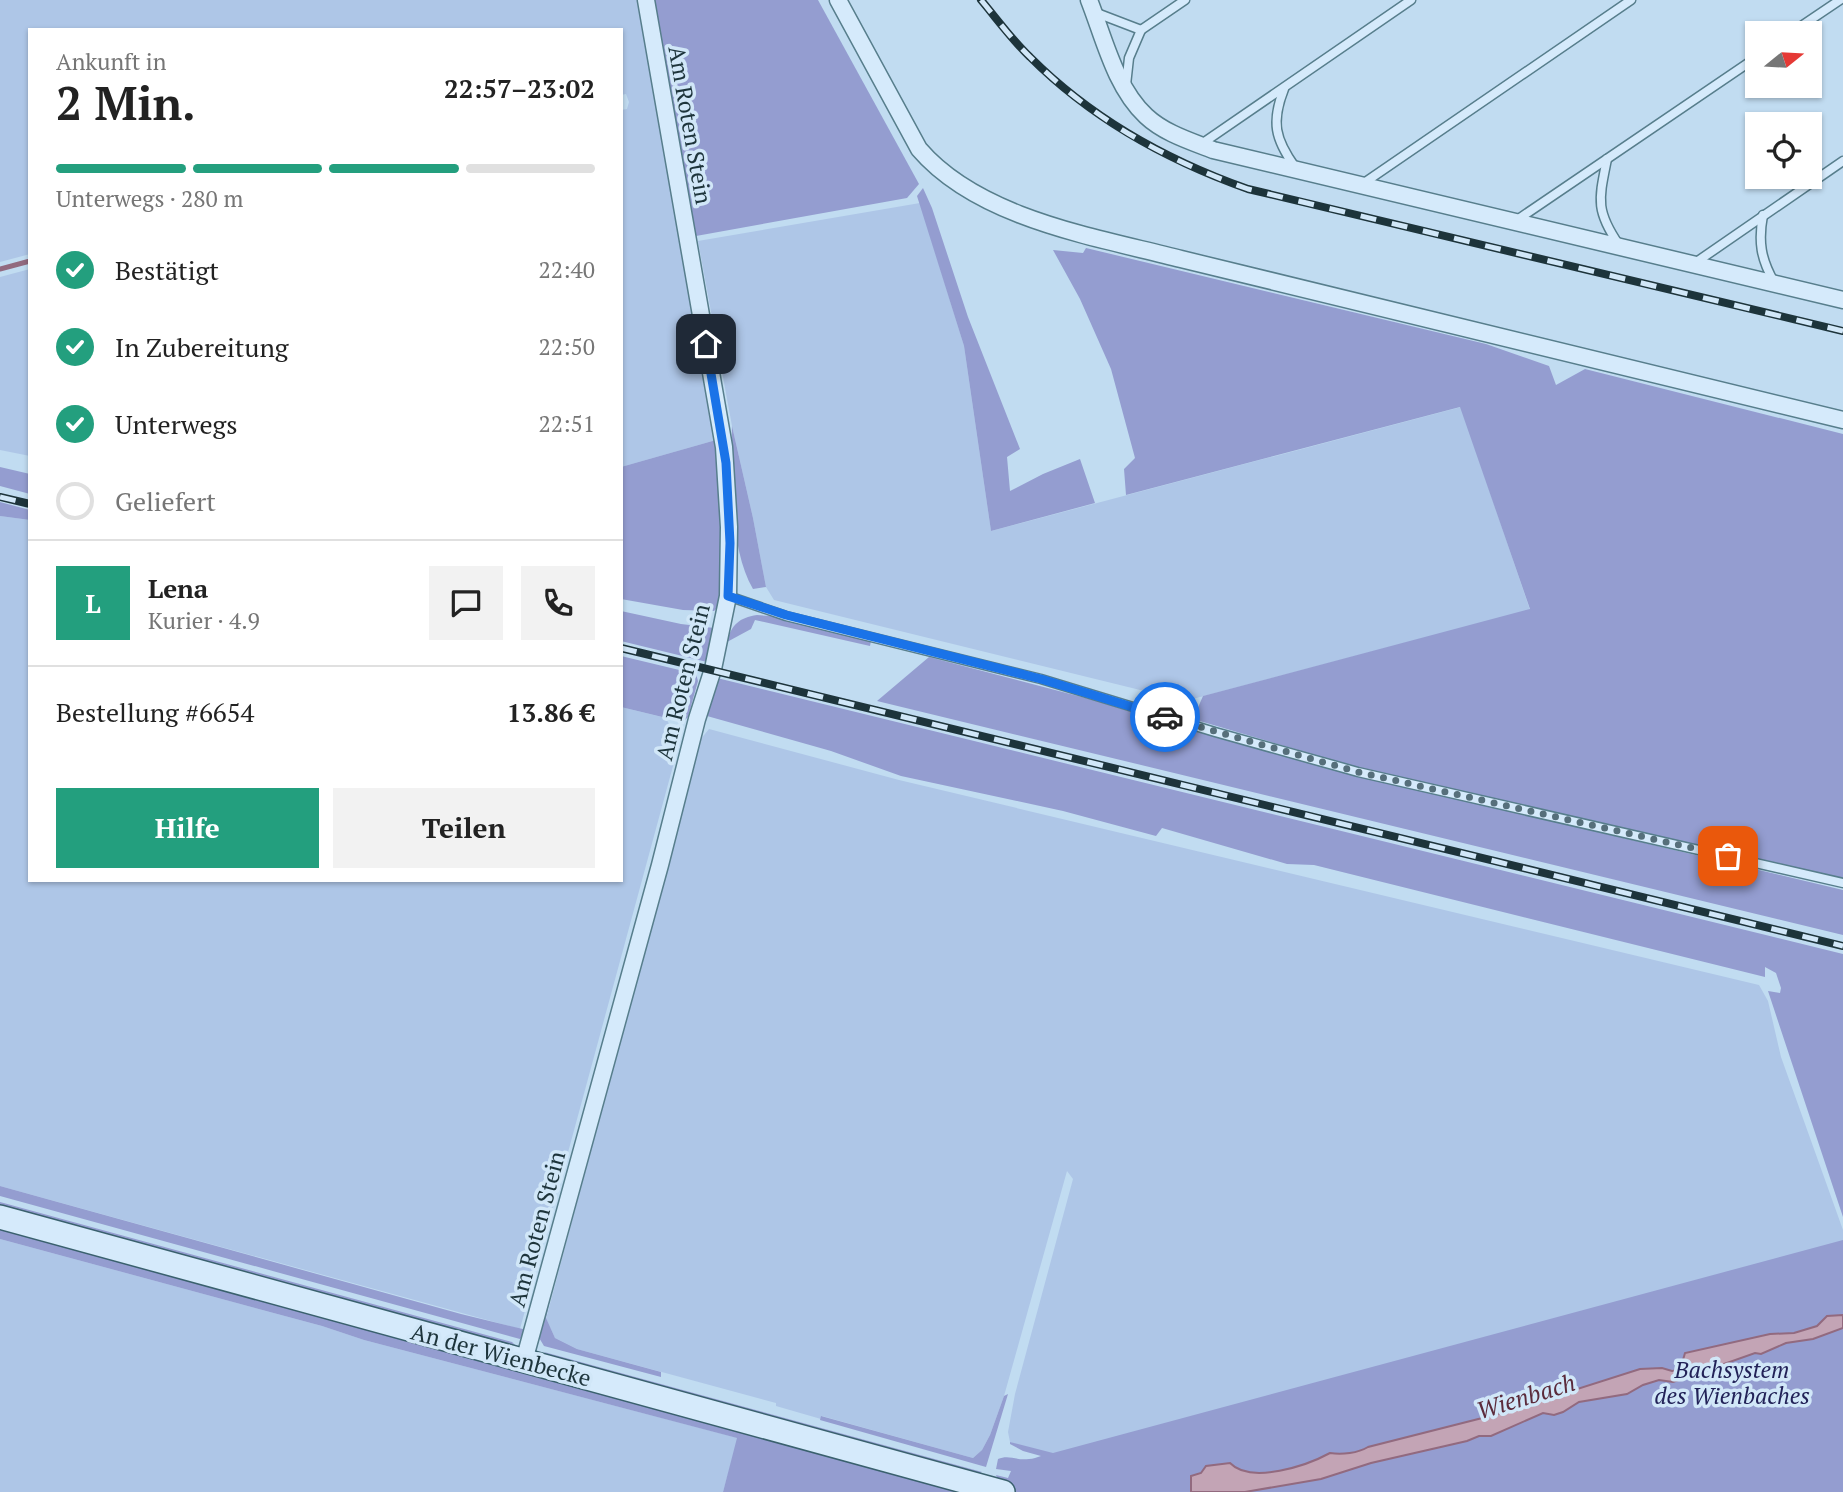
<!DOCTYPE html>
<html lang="de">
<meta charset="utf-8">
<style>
body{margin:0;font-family:"PT Serif",serif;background:#f2f2f2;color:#222;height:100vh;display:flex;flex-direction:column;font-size:26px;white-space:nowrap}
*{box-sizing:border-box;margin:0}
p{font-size:23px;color:#767676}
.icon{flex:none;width:38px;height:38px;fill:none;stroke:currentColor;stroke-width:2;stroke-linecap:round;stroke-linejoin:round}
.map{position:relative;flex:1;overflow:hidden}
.details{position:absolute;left:28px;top:28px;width:595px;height:854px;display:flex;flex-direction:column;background:#fff;border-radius:0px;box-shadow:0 2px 5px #0004}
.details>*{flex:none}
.needle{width:46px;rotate:72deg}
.buttons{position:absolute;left:1745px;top:21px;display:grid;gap:14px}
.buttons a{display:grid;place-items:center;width:77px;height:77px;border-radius:0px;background:#fff;box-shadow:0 2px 5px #0004;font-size:35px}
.pin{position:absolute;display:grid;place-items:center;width:60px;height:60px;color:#fff;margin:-30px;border-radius:14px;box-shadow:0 4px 10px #0006}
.courier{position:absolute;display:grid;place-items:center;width:70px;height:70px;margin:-35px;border:5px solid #1a73e8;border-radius:50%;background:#fff;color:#222;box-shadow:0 2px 9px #0007}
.headline em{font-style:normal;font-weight:700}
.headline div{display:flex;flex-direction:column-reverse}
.headline{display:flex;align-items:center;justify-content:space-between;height:119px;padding:0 28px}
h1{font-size:46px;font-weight:700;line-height:52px}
.bar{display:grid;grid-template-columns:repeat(4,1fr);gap:10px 7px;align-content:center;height:84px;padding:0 28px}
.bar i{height:9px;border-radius:5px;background:#e0e0e0}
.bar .on{background:#239f7e}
.bar p{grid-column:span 4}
.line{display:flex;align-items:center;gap:18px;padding:0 28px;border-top:2px solid #e0e0e0}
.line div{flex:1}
.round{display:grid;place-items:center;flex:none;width:74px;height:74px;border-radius:0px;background:#f2f2f2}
ol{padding:0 28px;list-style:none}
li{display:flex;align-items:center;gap:21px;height:77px}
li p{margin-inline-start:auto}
li .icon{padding:7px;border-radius:50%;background:#239f7e;color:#fff;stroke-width:4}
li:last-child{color:#767676}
li i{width:38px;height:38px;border:4px solid #e0e0e0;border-radius:50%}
.action{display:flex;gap:14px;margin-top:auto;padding:14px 28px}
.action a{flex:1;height:80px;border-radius:0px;background:#239f7e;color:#fff;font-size:28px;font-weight:700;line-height:80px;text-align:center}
.action a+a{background:#f2f2f2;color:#222}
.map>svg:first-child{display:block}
</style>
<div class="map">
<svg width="1843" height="1492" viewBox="0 0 1843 1492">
<rect width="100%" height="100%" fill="#c1dcf1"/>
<g fill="#aec6e7">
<path d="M 0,0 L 638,0 L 716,440 L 621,467 L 621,110 L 627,109 L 629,102 L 626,94 L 621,95 L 621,30 L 30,30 L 30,254 L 0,262 Z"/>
<path d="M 920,203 L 964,346 L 991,531 L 1461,407 L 1530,610 L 1185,701 L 774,600 L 766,587 L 753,518 L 732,426 L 698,241 Z"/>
<path d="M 30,269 L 30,456 L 0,450 L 0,277 Z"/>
<path d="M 0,516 L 30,520 L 30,880 L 621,880 L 621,707 L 666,718 L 679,744 L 520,1329 L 0,1186 Z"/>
<path d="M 709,729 L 899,780 L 1759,985 L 1768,1001 L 1781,1057 L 1843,1230 L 1843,1281 L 1140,1474 L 1021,1446 L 1010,1442 L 1008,1432 L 1015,1394 L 1073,1179 L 1067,1171 L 1004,1396 L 990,1435 L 982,1450 L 973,1458 L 822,1416 L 821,1419 L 776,1406 L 776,1403 L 577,1349 L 555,1338 L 546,1319 L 700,740 Z"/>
<path d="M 0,1239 L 322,1326 L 364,1340 L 738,1438 L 723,1492 L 0,1492 Z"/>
</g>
<g fill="#949dd0">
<path d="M 654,0 L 818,0 L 919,184 L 907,198 L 696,236 Z"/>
<path d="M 923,188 L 932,208 L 968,317 L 1020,449 L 1007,457 L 1010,491 L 1043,474 L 1080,459 L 1095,503 L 991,531 L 964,346 L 917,196 Z"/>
<path d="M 1086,248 L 1486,344 L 1549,366 L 1556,385 L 1585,369 L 1843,434 L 1843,878 L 1359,768 L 1193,719 L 1203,696 L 1530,609 L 1460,407 L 1126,495 L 1124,469 L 1135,458 L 1111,369 L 1080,299 L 1053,250 L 1083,253 Z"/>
<path d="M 732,426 L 753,518 L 766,587 L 753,589 C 729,548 731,473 732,426 Z"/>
<path d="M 716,440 L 721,481 L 720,605 L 714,611 L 683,610 L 621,599 L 621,467 Z"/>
<path d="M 0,467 L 30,474 L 30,494 L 0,486 Z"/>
<path d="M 0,502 L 30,510 L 30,520 L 0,516 Z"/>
<path d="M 621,611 L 681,624 L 714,628 L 707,662 L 621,641 Z"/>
<path d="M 757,615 L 770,616 L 871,641 L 870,646 L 755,620 L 751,629 L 727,642 C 732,624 739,618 757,615 Z"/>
<path d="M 621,656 L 696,674 L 698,681 L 688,717 L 683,722 L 621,707 Z"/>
<path d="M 929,657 L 1097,701 L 1179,727 L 1357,775 L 1843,890 L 1843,935 L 877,701 Z"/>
<path d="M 717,678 L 1843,954 L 1843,1217 L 1768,991 L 1780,993 L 1781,988 L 1776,973 L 1765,967 L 1765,977 L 1314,865 L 1287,864 L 1162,828 L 1156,836 L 1063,811 L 901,776 L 831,751 L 707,716 Z"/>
<path d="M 0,1186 L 461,1314 L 527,1330 L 520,1339 L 0,1196 Z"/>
<path d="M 0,1202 L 512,1342 L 515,1345 L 507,1345 L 0,1208 Z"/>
<path d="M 0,1227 L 968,1492 L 723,1492 L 737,1438 L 364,1340 L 322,1326 L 0,1239 Z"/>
<path d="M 1843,1240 L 1843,1492 L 1003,1492 L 996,1475 L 1008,1478 L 1011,1471 L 996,1469 L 998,1459 C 1009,1454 1017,1461 1029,1459 C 1033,1459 1037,1457 1041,1456 L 1023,1451 L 1010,1444 L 1010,1442 L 1053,1453 Z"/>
<path d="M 557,1266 L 546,1318 L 555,1338 L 577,1349 L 661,1372 L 661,1377 L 544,1346 L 538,1336 Z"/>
<path d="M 544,1352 L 982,1472 L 976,1475 L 552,1358 Z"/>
<path d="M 1008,1394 L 986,1467 L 820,1420 L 821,1416 L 973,1458 L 982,1450 L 990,1435 L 1004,1396 Z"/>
</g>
<path fill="#c3a4b5" stroke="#926a7f" stroke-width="2" d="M 1843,1315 L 1843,1328 L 1813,1339 L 1786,1343 L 1761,1354 L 1755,1353 L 1673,1382 L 1659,1380 L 1643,1385 L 1627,1394 L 1579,1402 L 1563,1412 L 1554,1415 L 1543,1413 L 1491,1436 L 1479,1436 L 1467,1441 L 1371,1463 L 1321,1479 L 1245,1492 L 1191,1492 L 1191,1476 L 1201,1473 L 1206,1466 L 1230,1463 C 1251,1485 1308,1465 1330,1453 C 1342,1455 1358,1453 1368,1447 L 1502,1413 L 1640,1369 L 1662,1368 L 1672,1371 L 1680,1370 L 1685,1353 L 1770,1334 L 1794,1333 L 1817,1326 L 1827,1316 Z"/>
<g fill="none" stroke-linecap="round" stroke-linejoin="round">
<path stroke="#926a7f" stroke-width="5" d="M 0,269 L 30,261"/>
<g stroke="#577e8c" stroke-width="11">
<g id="lane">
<path d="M 1094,12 L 1141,30 L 1185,0"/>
<path d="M 1791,33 L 1840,0"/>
<path d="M 1126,85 L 1129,58 L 1141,30"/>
<path d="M 1284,89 C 1271,122 1275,139 1295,167"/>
<path d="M 1200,145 L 1411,0"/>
<path d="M 1607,159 C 1599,199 1595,210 1619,245"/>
<path d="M 1361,185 L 1631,0"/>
<path d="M 1763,215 C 1758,242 1761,259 1774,282"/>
<path d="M 1517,220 L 1757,57"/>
<path d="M 1695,263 L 1843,161"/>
<path d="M 728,596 L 786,616 L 1041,679 L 1215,732 L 1358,772 L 1843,883"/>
</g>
</g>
<g stroke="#577e8c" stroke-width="19">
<g id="street">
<path d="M 838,0 L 919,149 C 979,219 1096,237 1181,259 L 1843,420"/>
<path d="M 1089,0 C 1104,38 1115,87 1146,116 C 1164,133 1190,141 1213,150 L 1843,300"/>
<path d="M 524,1361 L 660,865 L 697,719 L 713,669 L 728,596 L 729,527 L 724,447 L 646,0"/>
</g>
</g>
<g stroke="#3a616e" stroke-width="26">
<path id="secondary" d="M 0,1217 L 1003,1492"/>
</g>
<use href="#lane" stroke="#d5eafb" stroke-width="8"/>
<use href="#street" stroke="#d5eafb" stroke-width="16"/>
<use href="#secondary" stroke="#d5eafb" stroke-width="23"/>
<g stroke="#1d343b" stroke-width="8">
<g id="rail">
<path d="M 981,0 C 997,19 1012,40 1030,57 C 1092,119 1166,160 1248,189 L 1843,331"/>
<path d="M 0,497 L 30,504"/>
<path d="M 621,648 L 1843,946"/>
</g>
</g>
<use href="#rail" stroke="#d1e7f8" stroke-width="5" stroke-dasharray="16" stroke-linecap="butt"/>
</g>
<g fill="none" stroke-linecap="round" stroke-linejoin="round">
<path stroke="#566f7b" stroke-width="7" stroke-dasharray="0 12.6" d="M 1165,717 L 1358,772 L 1728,856"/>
<path stroke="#1a73e8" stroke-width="9" d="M 706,344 L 726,463 L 730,543 L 728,596 L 786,615 L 1041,679 L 1165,717"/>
</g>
<g text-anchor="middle" stroke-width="7" stroke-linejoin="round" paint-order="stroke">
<g font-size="23" fill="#1d343b" stroke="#d1e7f8">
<text transform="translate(690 125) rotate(80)" y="8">Am Roten Stein</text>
<text transform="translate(683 682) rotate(-76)" y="8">Am Roten Stein</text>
<text transform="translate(537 1229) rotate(-75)" y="8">Am Roten Stein</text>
<text transform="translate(501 1355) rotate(15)" y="8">An der Wienbecke</text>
</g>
<g font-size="23" font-style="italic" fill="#222258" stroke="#d1e7f8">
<text x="1732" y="1378">Bachsystem<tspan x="1732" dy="26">des Wienbaches</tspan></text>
</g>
<g font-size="24" font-style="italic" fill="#5b2b3b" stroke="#d1e7f8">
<text transform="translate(1526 1397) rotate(-17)" y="8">Wienbach</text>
</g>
</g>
</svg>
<div class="buttons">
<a><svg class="needle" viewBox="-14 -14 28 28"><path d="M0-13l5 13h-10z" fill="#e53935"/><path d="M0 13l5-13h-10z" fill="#767676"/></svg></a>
<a><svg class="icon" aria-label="locate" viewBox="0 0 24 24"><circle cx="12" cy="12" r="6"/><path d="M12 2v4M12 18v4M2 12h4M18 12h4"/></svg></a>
</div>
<div class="pin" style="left:1728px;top:856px;background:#ea580c"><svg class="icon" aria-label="bag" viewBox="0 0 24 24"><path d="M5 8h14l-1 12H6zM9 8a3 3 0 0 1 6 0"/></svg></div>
<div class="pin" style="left:706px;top:344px;background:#1f2937"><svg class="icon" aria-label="home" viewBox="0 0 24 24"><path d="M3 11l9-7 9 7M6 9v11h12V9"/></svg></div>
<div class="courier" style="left:1165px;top:717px"><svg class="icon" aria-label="car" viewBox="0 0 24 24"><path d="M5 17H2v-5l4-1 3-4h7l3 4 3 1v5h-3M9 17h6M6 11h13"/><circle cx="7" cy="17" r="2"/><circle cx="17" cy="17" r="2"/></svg></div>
<section class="details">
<div class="headline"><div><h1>2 Min.</h1><p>Ankunft in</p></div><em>22:57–23:02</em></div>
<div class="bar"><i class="on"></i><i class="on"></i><i class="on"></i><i></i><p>Unterwegs · 280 m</p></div>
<ol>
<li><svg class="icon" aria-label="check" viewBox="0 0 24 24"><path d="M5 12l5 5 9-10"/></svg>Bestätigt<p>22:40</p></li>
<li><svg class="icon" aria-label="check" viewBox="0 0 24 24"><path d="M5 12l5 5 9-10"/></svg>In Zubereitung<p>22:50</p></li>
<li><svg class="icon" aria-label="check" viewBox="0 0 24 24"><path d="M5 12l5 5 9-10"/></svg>Unterwegs<p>22:51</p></li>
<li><i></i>Geliefert</li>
</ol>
<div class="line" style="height:126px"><b class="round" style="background:#239f7e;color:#fff">L</b><div><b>Lena</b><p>Kurier · 4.9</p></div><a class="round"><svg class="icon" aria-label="chat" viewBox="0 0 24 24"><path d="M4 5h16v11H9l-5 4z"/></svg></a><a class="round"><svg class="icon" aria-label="phone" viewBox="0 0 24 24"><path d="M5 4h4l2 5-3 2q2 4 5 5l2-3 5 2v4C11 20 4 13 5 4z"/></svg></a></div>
<div class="line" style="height:91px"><div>Bestellung #6654</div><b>13.86 €</b></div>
<div class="action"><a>Hilfe</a><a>Teilen</a></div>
</section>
</div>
